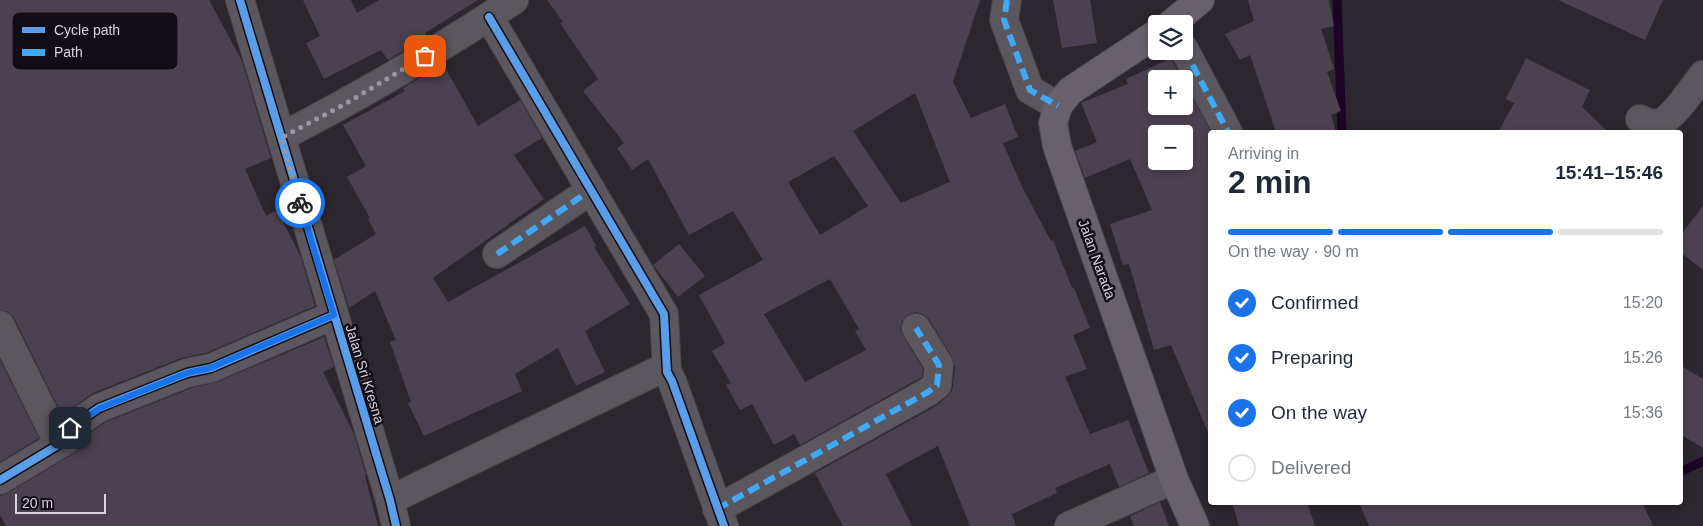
<!DOCTYPE html>
<meta charset="utf-8">
<style>
body{margin:0;font-family:Helvetica,sans-serif;background:#f6f6f7;color:#1f2937;height:100vh;display:flex;flex-direction:column;font-size:19px;white-space:nowrap}
*{box-sizing:border-box;margin:0}
p{font-size:16px;color:#747a83}
.icon{flex:none;width:28px;height:28px;fill:none;stroke:currentColor;stroke-width:2;stroke-linecap:round;stroke-linejoin:round}
.map{position:relative;flex:1;overflow:hidden}
.drawer{position:absolute;left:1208px;top:130px;width:475px;height:375px;display:flex;flex-direction:column;background:#fff;border-radius:5px;box-shadow:0 2px 8px #0003}
.drawer>*{flex:none}
.controls{position:absolute;left:1148px;top:15px;display:grid;gap:10px}
.controls a{display:grid;place-items:center;width:45px;height:45px;border-radius:5px;background:#fff;box-shadow:0 2px 8px #0003;font-size:25px}
.scale{position:absolute;left:15px;bottom:12px;width:91px;box-sizing:border-box;padding-left:5px;border:2px solid #dad3de;border-top:0;font-size:14px;line-height:18px;white-space:nowrap;color:#dad3de;-webkit-text-stroke:4px #120d15;paint-order:stroke}
.pin{position:absolute;display:grid;place-items:center;width:42px;height:42px;color:#fff;margin:-21px;border-radius:10px;box-shadow:0 2px 8px #0006}
.courier{position:absolute;display:grid;place-items:center;width:50px;height:50px;margin:-25px;border:4px solid #1a73e8;border-radius:50%;background:#fff;color:#222;box-shadow:0 1px 6px #0007}
.overview em{font-style:normal;font-weight:800}
.overview div{display:flex;flex-direction:column-reverse}
.overview{display:flex;align-items:center;justify-content:space-between;height:85px;padding:0 20px}
h1{font-size:32px;font-weight:800;line-height:38px}
.bar{display:grid;grid-template-columns:repeat(4,1fr);gap:8px 5px;align-content:center;height:60px;padding:0 20px}
.bar i{height:6px;border-radius:4px;background:#e0e1e3}
.bar .selected{background:#1a73e8}
.bar p{grid-column:span 4}
ol{padding:0 20px;list-style:none}
li{display:flex;align-items:center;gap:15px;height:55px}
li p{margin-inline-start:auto}
li .icon{padding:5px;border-radius:50%;background:#1a73e8;color:#fff;stroke-width:4}
li:last-child{color:#747a83}
li i{width:28px;height:28px;border:2px solid #e0e1e3;border-radius:50%}
.map>svg:first-child{display:block}
</style>
<div class="map">
<svg width="1703" height="526" viewBox="0 0 1703 526">
<rect width="100%" height="100%" fill="#2c262e"/>
<g fill="none" stroke-linecap="round" stroke-linejoin="round">
<g stroke="#1d0326" stroke-width="9">
<path d="M 1337,0 L 1342,132"/>
<path d="M 1680,472 L 1703,461"/>
</g>
</g>
<g fill="#4c4150" fill-rule="evenodd">
<path d="M 0,0 L 209,0 L 242,61 L 271,158 L 245,169 L 266,216 L 277,210 L 301,257 L 315,306 L 206,353 L 181,358 L 93,393 L 62,415 L 14,318 L 8,312 L 0,310 Z"/>
<path d="M 303,0 L 351,0 L 357,13 L 379,0 L 478,0 L 425,33 L 427,37 L 388,60 L 381,50 L 324,79 L 306,43 L 320,36 Z"/>
<path d="M 547,0 L 980,0 L 953,82 L 971,118 L 1005,104 L 1018,137 L 1003,143 L 1022,187 L 1051,241 L 1053,240 L 1072,288 L 1074,288 L 1090,328 L 1073,335 L 1087,369 L 1065,377 L 1090,434 L 1128,420 L 1149,473 L 1119,487 L 1110,464 L 1055,488 L 1057,493 L 1012,514 L 1016,526 L 970,526 L 938,446 L 886,474 L 912,526 L 843,526 L 815,473 L 936,406 L 947,397 L 951,392 L 953,387 L 955,367 L 952,357 L 929,319 L 923,314 L 915,312 L 908,315 L 902,321 L 900,329 L 903,336 L 923,369 L 922,377 L 800,445 L 794,434 L 774,445 L 752,404 L 740,410 L 726,385 L 731,383 L 712,351 L 725,343 L 699,295 L 763,260 L 733,211 L 689,235 L 648,159 L 632,170 L 617,148 L 624,143 L 583,91 L 598,79 L 560,23 L 563,22 ZM 915,93 L 950,182 L 901,203 L 853,131 ZM 834,156 L 868,206 L 820,235 L 788,182 ZM 830,279 L 859,329 L 855,331 L 866,350 L 805,382 L 764,314 Z"/>
<path d="M 1053,0 L 1090,0 L 1097,43 L 1062,48 Z"/>
<path d="M 1248,0 L 1329,0 L 1334,26 L 1321,29 L 1334,69 L 1327,72 L 1341,111 L 1331,115 L 1336,132 L 1276,132 L 1250,55 L 1240,60 L 1225,34 L 1254,21 Z"/>
<path d="M 1558,0 L 1663,0 L 1645,40 Z"/>
<path d="M 1171,58 L 1182,79 L 1156,79 L 1156,106 L 1184,106 L 1184,82 L 1211,132 L 1210,437 L 1171,345 L 1154,350 L 1129,264 L 1123,265 L 1110,224 L 1152,210 L 1130,159 L 1085,178 L 1075,151 L 1097,142 L 1081,103 L 1128,84 L 1126,79 ZM 1156,134 L 1184,134 L 1184,161 L 1156,161 Z"/>
<path d="M 1526,58 L 1590,90 L 1582,107 L 1608,132 L 1498,132 L 1514,103 L 1506,99 Z"/>
<path d="M 443,64 L 478,126 L 520,100 L 542,138 L 514,155 L 544,199 L 433,278 L 448,302 L 585,226 L 596,246 L 594,247 L 630,304 L 585,331 L 605,372 L 576,386 L 558,348 L 515,374 L 522,391 L 424,436 L 408,403 L 411,402 L 390,342 L 396,340 L 375,291 L 349,308 L 334,260 L 376,234 L 368,219 L 370,218 L 347,177 L 366,166 L 343,125 L 405,91 L 403,88 Z"/>
<path d="M 1703,206 L 1703,270 L 1680,252 L 1680,236 Z"/>
<path d="M 679,244 L 705,276 L 678,297 L 653,265 Z"/>
<path d="M 324,337 L 334,367 L 323,372 L 354,434 L 366,475 L 365,476 L 378,526 L 6,526 L 0,515 L 0,496 L 8,493 L 76,452 L 81,448 L 84,437 L 106,422 L 192,388 L 217,382 Z"/>
<path d="M 0,360 L 39,438 L 0,462 Z"/>
<path d="M 1680,365 L 1703,379 L 1703,448 L 1680,434 Z"/>
<path d="M 1160,502 L 1169,526 L 1134,526 L 1130,516 Z"/>
<path d="M 1232,502 L 1307,502 L 1315,526 L 1239,526 Z"/>
<path d="M 1359,502 L 1642,502 L 1653,526 L 1369,526 Z"/>
</g>
<g fill="none" stroke-linecap="round" stroke-linejoin="round">
<g stroke="#47434a" stroke-width="30">
<g id="minor">
<path d="M 240,0 L 390,500 L 396,526"/>
<path d="M 1007,0 L 1004,20 L 1030,90 L 1058,106"/>
<path d="M 489,17 L 664,314 L 667,372 L 672,381 L 724,526"/>
<path d="M 1184,49 L 1228,132"/>
<path d="M 1640,119 C 1644,121 1651,124 1655,124 C 1671,123 1693,87 1703,75"/>
<path d="M 281,137 C 360,96 439,50 514,0"/>
<path d="M 497,254 L 591,190"/>
<path d="M 0,325 L 59,444"/>
<path d="M 0,480 L 68,439 L 70,428 L 99,408 L 187,373 L 211,368 L 334,315"/>
<path d="M 390,500 L 657,371 L 667,372"/>
<path d="M 717,509 L 928,392 L 937,385 L 939,365 L 916,328"/>
<path d="M 1069,526 L 1174,479"/>
</g>
</g>
<g stroke="#47434a" stroke-width="30">
<g id="major">
<path d="M 1171,24 L 1200,0"/>
<path d="M 1156,34 L 1070,91 L 1058,106 L 1053,123 L 1057,146 L 1174,479 L 1195,526"/>
</g>
</g>
<use href="#minor" stroke="#5c575e" stroke-width="28"/>
<use href="#major" stroke="#68606b" stroke-width="28"/>
<g stroke="#3fa9f5" stroke-width="6" stroke-dasharray="12 6" stroke-linecap="butt">
<path d="M 1007,0 L 1004,20 L 1030,90 L 1058,106"/>
<path d="M 1184,49 L 1228,132"/>
<path d="M 497,254 L 591,190"/>
<path d="M 717,509 L 928,392 L 937,385 L 939,365 L 916,328"/>
</g>
<g stroke="#120d15" stroke-width="11">
<g id="cycleway">
<path d="M 240,0 L 390,500 L 396,526"/>
<path d="M 489,17 L 664,314 L 667,372 L 672,381 L 724,526"/>
<path d="M 0,480 L 68,439 L 70,428 L 99,408 L 187,373 L 211,368 L 334,315"/>
</g>
</g>
<use href="#cycleway" stroke="#5a9eea" stroke-width="8"/>
</g>
<g fill="none" stroke-linecap="round" stroke-linejoin="round">
<path stroke="#9d96a0" stroke-width="5" stroke-dasharray="0 9" d="M 300,203 L 281,138 L 345,104 L 425,56"/>
<path stroke="#1a73e8" stroke-width="6" d="M 70,428 L 100,408 L 187,373 L 210,368 L 334,315 L 300,203"/>
</g>
<g text-anchor="middle" stroke-width="5" stroke-linejoin="round" paint-order="stroke">
<g font-size="14" fill="#dad3de" stroke="#120d15">
<text transform="translate(1097 259) rotate(70)" y="5">Jalan Narada</text>
<text transform="translate(365 374) rotate(73)" y="5">Jalan Sri Kresna</text>
</g>
</g>
<rect x="12" y="12" width="166" height="58" rx="8" fill="#120d15" stroke="#4e4851" stroke-width="1"/>
<rect x="22" y="27" width="23" height="6" fill="#5a9eea"/>
<rect x="22" y="49" width="23" height="7" fill="#3fa9f5"/>
<g font-size="14" fill="#dad3de">
<text x="54" y="35">Cycle path</text>
<text x="54" y="57">Path</text>
</g>
</svg>
<div class="controls">
<a><svg class="icon" aria-label="layers" viewBox="0 0 24 24"><path d="M12 4l9 5-9 5-9-5zM3 14l9 5 9-5"/></svg></a>
<a>+</a>
<a>−</a>
</div>
<div class="scale">20 m</div>
<div class="pin" style="left:425px;top:56px;background:#ea580c"><svg class="icon" aria-label="bag" viewBox="0 0 24 24"><path d="M5 8h14l-1 12H6zM9 8a3 3 0 0 1 6 0"/></svg></div>
<div class="pin" style="left:70px;top:428px;background:#1f2937"><svg class="icon" aria-label="home" viewBox="0 0 24 24"><path d="M3 11l9-7 9 7M6 9v11h12V9"/></svg></div>
<div class="courier" style="left:300px;top:203px"><svg class="icon" aria-label="bike" viewBox="0 0 24 24"><circle cx="6" cy="16" r="4"/><circle cx="18" cy="16" r="4"/><path d="M6 16l4-8h5l3 8M10 8l3 8H6M13 5h3"/></svg></div>
<section class="drawer">
<div class="overview"><div><h1>2 min</h1><p>Arriving in</p></div><em>15:41–15:46</em></div>
<div class="bar"><i class="selected"></i><i class="selected"></i><i class="selected"></i><i></i><p>On the way · 90 m</p></div>
<ol>
<li><svg class="icon" aria-label="check" viewBox="0 0 24 24"><path d="M5 12l5 5 9-10"/></svg>Confirmed<p>15:20</p></li>
<li><svg class="icon" aria-label="check" viewBox="0 0 24 24"><path d="M5 12l5 5 9-10"/></svg>Preparing<p>15:26</p></li>
<li><svg class="icon" aria-label="check" viewBox="0 0 24 24"><path d="M5 12l5 5 9-10"/></svg>On the way<p>15:36</p></li>
<li><i></i>Delivered</li>
</ol>
</section>
</div>
